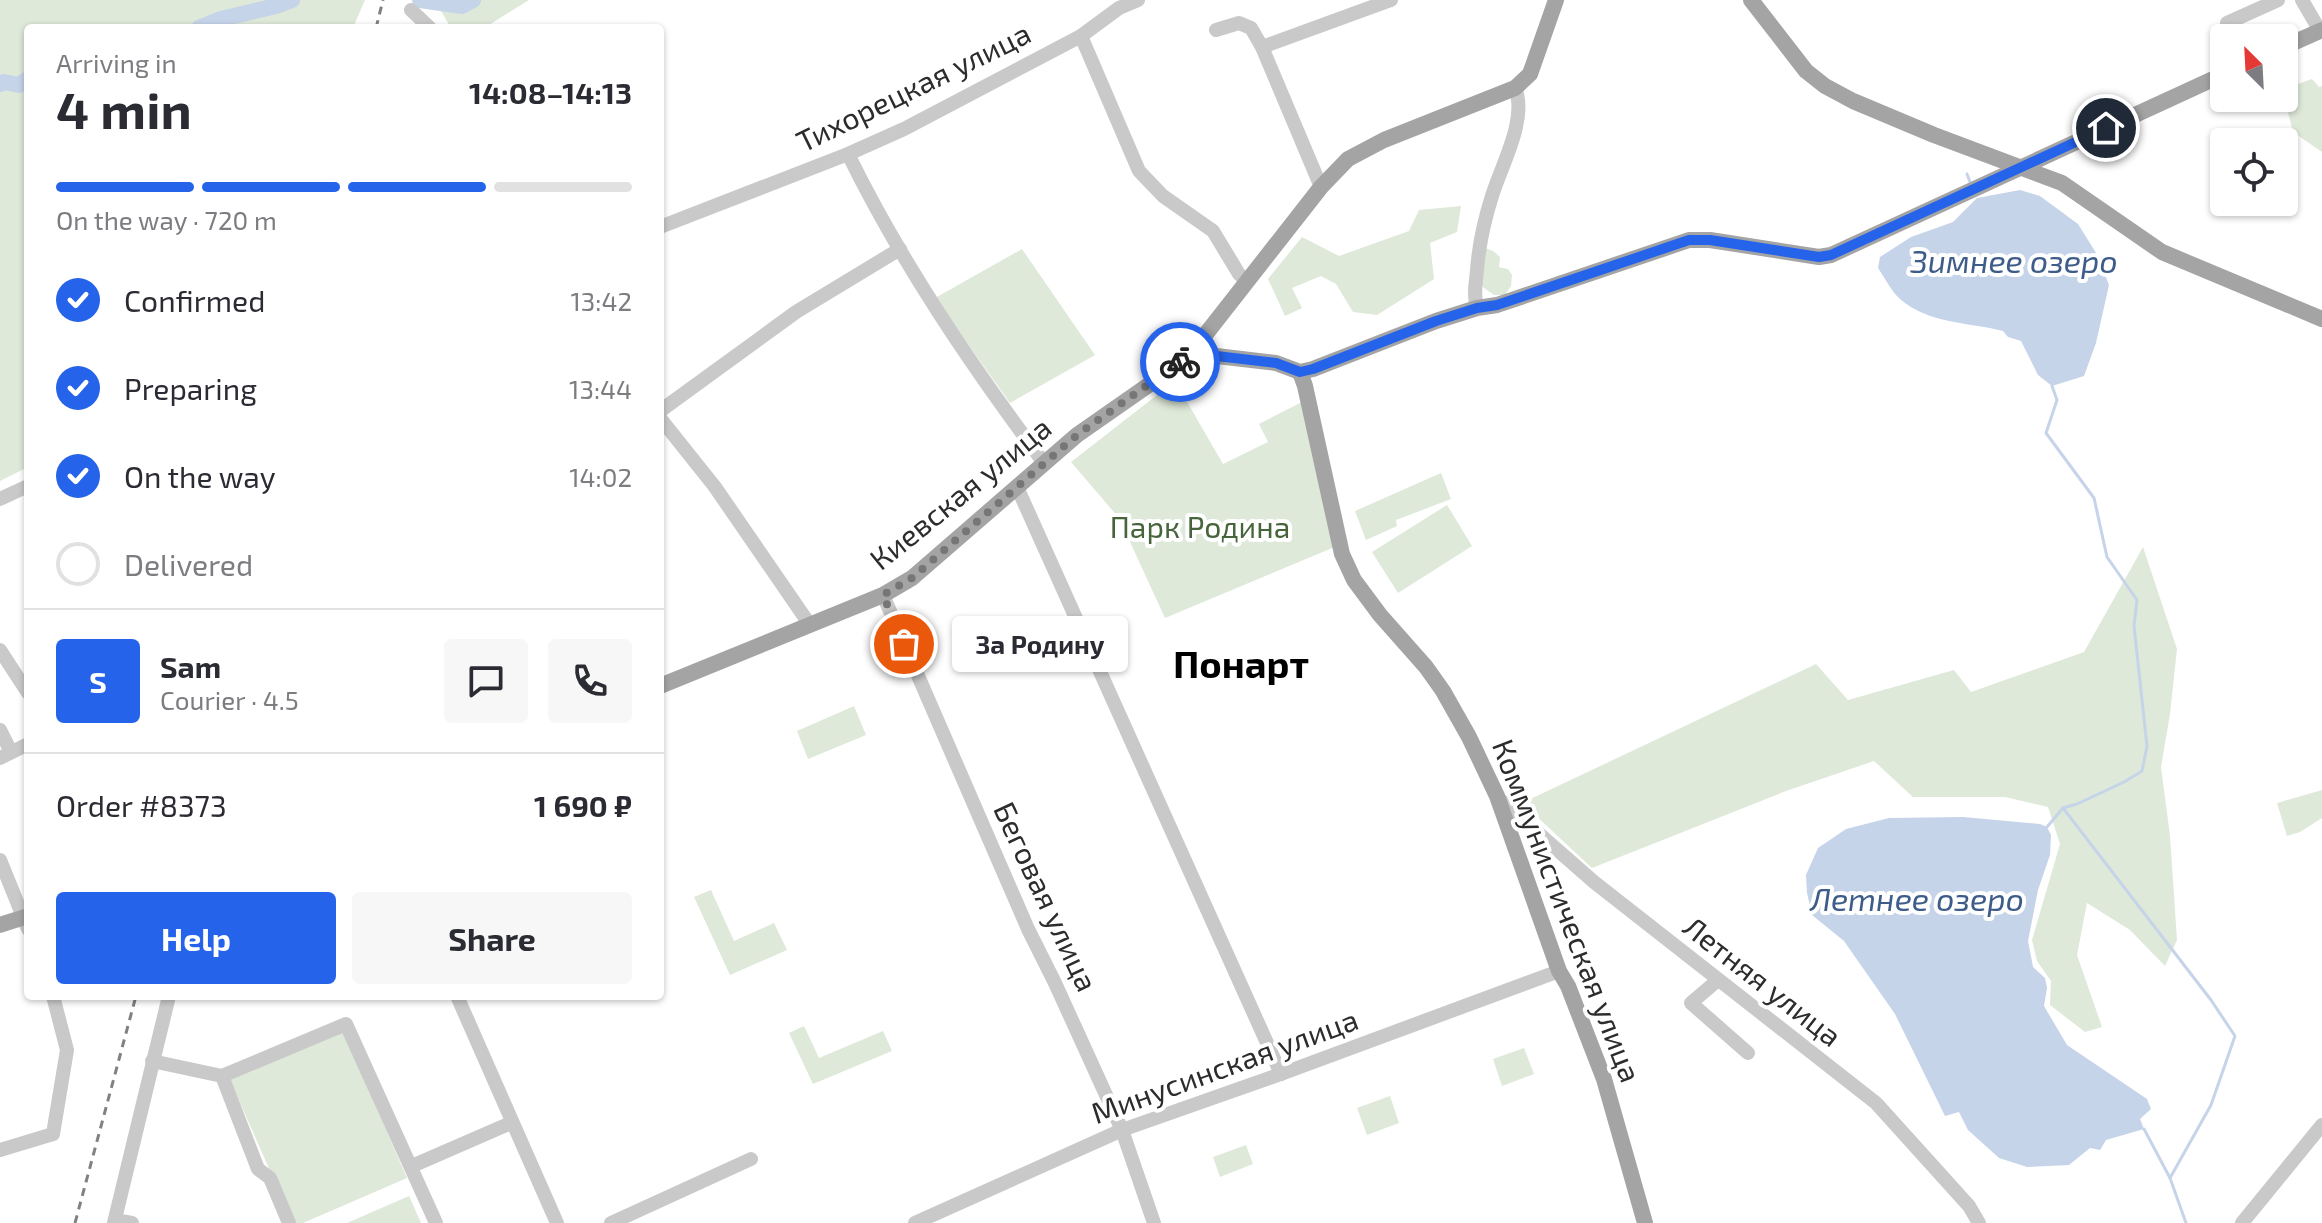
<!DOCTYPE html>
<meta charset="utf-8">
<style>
body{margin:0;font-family:"Exo 2",sans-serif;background:#f7f7f7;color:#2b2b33;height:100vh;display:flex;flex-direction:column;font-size:30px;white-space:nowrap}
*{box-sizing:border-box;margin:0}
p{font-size:26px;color:#7c7c81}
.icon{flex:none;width:44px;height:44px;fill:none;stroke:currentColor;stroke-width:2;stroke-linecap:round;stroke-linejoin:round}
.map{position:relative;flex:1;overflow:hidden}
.side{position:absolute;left:24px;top:24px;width:640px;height:976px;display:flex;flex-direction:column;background:#fff;border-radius:8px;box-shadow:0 2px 6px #0004}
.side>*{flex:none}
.needle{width:52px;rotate:336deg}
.fabs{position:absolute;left:2210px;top:24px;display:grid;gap:16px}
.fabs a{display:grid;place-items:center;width:88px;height:88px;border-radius:8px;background:#fff;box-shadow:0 2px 6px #0004;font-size:40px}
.pin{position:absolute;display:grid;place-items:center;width:68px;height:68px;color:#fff;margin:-34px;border:4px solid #fff;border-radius:50%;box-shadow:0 2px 8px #0007}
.courier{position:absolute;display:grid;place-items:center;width:80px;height:80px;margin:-40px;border:6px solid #2563eb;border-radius:50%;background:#fff;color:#222;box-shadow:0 2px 10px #0007}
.bubble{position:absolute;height:56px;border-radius:8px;background:#fff;box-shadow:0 2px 6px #0004;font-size:26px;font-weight:700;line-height:56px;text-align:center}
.overview em{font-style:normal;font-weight:700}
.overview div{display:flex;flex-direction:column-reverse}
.overview{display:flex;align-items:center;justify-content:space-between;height:136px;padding:0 32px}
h1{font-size:52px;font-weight:700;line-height:60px}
.bar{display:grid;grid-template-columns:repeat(4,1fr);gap:12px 8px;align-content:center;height:96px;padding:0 32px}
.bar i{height:10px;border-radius:6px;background:#e1e1e2}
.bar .on{background:#2563eb}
.bar p{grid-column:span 4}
.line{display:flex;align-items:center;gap:20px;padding:0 32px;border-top:2px solid #e1e1e2}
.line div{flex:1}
.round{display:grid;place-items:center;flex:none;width:84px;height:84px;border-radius:8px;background:#f7f7f7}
ol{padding:0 32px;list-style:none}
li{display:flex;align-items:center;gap:24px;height:88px}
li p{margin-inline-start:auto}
li .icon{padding:8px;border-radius:50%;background:#2563eb;color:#fff;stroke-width:4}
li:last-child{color:#7c7c81}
li i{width:44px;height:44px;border:4px solid #e1e1e2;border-radius:50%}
.button{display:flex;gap:16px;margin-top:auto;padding:16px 32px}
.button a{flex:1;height:92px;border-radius:8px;background:#2563eb;color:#fff;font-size:32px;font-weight:700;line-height:92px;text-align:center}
.button a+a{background:#f7f7f7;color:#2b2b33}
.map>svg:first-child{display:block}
</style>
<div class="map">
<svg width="2322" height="1223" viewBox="0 0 2322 1223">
<rect width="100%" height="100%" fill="#fff"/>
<g fill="#dee9d9">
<path d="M 0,0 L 365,0 L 353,28 L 28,28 L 28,467 L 0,481 Z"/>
<path d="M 426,0 L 529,0 L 484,28 L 451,28 L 441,11 Z"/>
<path d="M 2284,55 L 2298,84 L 2312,79 L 2319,87 L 2322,86 L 2322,152 L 2293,132 L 2288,112 L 2269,98 L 2284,98 Z"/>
<path d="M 1461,206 L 1457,232 L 1430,243 L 1434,279 L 1377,315 L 1353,312 L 1336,284 L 1321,276 L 1292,288 L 1302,308 L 1285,316 L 1268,279 L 1302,237 L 1339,256 L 1409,231 L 1419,210 Z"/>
<path d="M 1485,248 L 1493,251 L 1500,257 L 1499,267 L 1508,269 L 1512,275 L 1511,286 L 1505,295 L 1494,295 L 1480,285 Z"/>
<path d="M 1022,249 L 1095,355 L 1010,403 L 935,298 Z"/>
<path d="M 1175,381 L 1223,464 L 1268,442 L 1259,424 L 1302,402 L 1337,546 L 1165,618 L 1119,518 L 1071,462 Z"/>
<path d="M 1441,473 L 1451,499 L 1396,520 L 1397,526 L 1366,540 L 1355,511 Z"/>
<path d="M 1447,505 L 1472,546 L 1398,593 L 1372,552 Z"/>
<path d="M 2143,547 L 2177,649 L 2170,714 L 2161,767 L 2170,836 L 2177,940 L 2165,966 L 2130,930 L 2087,903 L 2077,955 L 2102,1027 L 2085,1032 L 2050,1005 L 2051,981 L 2037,961 L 2032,940 L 2060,844 L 2048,807 L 2005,797 L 1913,797 L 1874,761 L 1786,791 L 1592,868 L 1522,803 L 1816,664 L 1848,700 L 1954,670 L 1971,692 L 2084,652 Z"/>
<path d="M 854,706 L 866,735 L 808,759 L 797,731 Z"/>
<path d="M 2322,790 L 2322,818 L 2300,832 L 2287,836 L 2277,803 Z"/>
<path d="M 711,890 L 734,941 L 774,923 L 787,950 L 730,975 L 694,897 Z"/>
<path d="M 804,1026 L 819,1058 L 883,1031 L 892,1051 L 813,1084 L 789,1033 Z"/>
<path d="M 343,1031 L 407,1178 L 303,1223 L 293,1223 L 230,1080 Z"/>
<path d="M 1524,1048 L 1534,1074 L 1502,1086 L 1493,1059 Z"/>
<path d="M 1390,1096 L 1399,1123 L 1367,1135 L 1357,1108 Z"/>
<path d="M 1246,1145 L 1253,1164 L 1220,1177 L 1213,1157 Z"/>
<path d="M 409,1196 L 421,1223 L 347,1223 Z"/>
</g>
<g fill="#c6d4e9">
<path d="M 2020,190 L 2040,196 L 2078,224 L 2098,256 L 2109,285 L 2096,343 L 2084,376 L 2052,386 L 2038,375 L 2021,341 L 2008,337 L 2003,331 C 1968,322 1929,324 1900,299 C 1891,291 1885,278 1878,268 L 1880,257 L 1911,237 L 1953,222 L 1977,198 Z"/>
<path d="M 1963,817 L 2040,824 L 2047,827 L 2051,835 L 2050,855 L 2038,890 L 2028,941 L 2033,967 L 2045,978 L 2047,988 L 2044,1006 L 2067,1045 L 2147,1099 L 2151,1109 L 2140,1119 L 2144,1129 L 2106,1140 L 2100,1150 L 2090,1148 L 2069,1165 L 2027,1167 L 1999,1158 L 1968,1130 L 1959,1112 L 1945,1116 L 1895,1014 L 1844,941 L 1812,915 L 1807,893 L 1806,875 L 1818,848 L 1846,829 L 1889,818 Z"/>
</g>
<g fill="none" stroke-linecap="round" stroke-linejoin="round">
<g stroke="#c6d4e9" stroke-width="3">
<path d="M 1967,174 L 1970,182"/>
<path d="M 2063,808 L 2211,1000 L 2235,1036 L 2211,1105 L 2170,1178"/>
<path d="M 2047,827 L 2063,808 L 2077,804 L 2124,782 L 2142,771 L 2147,746 L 2134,626 L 2137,600 L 2107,557 L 2094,498 L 2046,433 L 2057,400 L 2052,386"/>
<path d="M 2144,1129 L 2170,1178 L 2186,1223"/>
</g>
<g stroke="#c6d4e9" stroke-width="16">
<path d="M 420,0 L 462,6 L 473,0"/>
<path d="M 199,28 L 221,19 L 276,6 L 292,0"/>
<path d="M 0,84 L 4,82 L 19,85 L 28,79"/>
</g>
<g stroke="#c9c9c9" stroke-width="14">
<path d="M 2302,0 L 2320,31"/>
<path d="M 411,10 L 430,28"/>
<path d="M 2227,23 L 2278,0"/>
<path d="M 1216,30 L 1239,23 L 1251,28 L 1262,47 L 1321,187"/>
<path d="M 1081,36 L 1139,171 L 1163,196 L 1213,231 L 1239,274 L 1247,281"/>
<path d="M 1262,47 L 1391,0"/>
<path d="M 848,154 C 902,264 971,365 1044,463"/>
<path d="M 660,227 L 848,154 L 904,129 L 1081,36 L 1119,8 L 1138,0"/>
<path d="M 1477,308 C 1473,295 1476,283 1477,270 C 1479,244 1484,221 1492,196 C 1501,166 1528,119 1515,88"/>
<path d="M 660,411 L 796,312 L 900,249"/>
<path d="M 660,418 L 715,487 L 810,625"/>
<path d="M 1017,487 L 1281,1074"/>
<path d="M 0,499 L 28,486"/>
<path d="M 883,595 L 1028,929 L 1055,983 L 1122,1130 L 1154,1223"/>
<path d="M 0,650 L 28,693"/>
<path d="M 0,730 L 11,752"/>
<path d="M 0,758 L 28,744"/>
<path d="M 1497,797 L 1594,882 L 1876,1103 L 1969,1206 L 1979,1223"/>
<path d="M 0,860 L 28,929"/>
<path d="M 1718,980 L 1691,1003 L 1748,1053"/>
<path d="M 457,996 L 557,1223"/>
<path d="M 152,1061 L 222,1076"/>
<path d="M 0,1150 L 53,1134 L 67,1050 L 53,996"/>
<path d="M 412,1166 L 511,1123"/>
<path d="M 115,1220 L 132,1223"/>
<path d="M 114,1223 L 169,996"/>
<path d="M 289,1223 L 270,1178 L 258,1169 L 222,1076 L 346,1024 L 436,1223"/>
<path d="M 611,1223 L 751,1159"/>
<path d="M 915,1223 L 1122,1130 L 1281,1074 L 1559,971"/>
<path d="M 2242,1223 L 2322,1125"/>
</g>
<g stroke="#a4a4a4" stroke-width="16">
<path d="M 1751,0 L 1806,71 L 1825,86 L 1853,101 L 1934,135 L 2062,183 L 2162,252 L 2322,319"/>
<path d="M 2284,47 L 2322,30"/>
<path d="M 1191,353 L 1276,363 L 1300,372 L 1313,369 L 1436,321 L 1477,308 L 1497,305 L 1689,240 L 1710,240 L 1819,257 L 1831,255 L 2224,74"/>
<path d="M 1300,372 L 1305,386 L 1342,554 L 1354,580 L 1380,615 L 1426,667 L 1443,691 L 1469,737 L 1497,796 L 1559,971 L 1568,986 L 1604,1079 L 1645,1223"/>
<path d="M 660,686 L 883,595 L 912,578 L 1077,435 L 1173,368 L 1191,353 L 1321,187 L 1348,159 L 1384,140 L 1515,88 L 1530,74 L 1556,0"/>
<path d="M 0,925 L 28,916"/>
</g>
<g stroke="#818181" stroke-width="3" stroke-dasharray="8 6" stroke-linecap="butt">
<path d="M 376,28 L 383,0"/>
<path d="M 75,1223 L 136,996"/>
</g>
</g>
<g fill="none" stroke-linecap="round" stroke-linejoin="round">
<path stroke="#767676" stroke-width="8" stroke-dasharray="0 14.4" d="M 904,644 L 883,595 L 912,578 L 1077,435 L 1180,362"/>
<path stroke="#2563eb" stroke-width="10" d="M 1180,362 L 1191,353 L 1276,363 L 1300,372 L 1313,369 L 1436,321 L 1477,308 L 1497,305 L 1689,240 L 1710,240 L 1819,257 L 1831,255 L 2106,128"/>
</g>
<g text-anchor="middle" stroke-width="8" stroke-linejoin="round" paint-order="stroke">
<g font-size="30" fill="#2c2c2c" stroke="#fff">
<text transform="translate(914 88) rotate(-26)" y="10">Тихорецкая улица</text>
<text transform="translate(961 494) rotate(-39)" y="10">Киевская улица</text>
<text transform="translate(1045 897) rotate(65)" y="10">Беговая улица</text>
<text transform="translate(1566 911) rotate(69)" y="10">Коммунистическая улица</text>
<text transform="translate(1762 982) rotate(38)" y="10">Летняя улица</text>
<text transform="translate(1225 1067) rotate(-20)" y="10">Минусинская улица</text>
</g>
<g font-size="30" fill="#46653b" stroke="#fff">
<text x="1200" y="538">Парк Родина</text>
</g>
<g font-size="32" font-style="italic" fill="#3e5c8a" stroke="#fff">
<text x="2014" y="273">Зимнее озеро</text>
<text x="1917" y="911">Летнее озеро</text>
</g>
<g font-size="38" font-weight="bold" fill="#000" stroke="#fff">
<text x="1241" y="678">Понарт</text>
</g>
</g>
</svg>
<div class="fabs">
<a><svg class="needle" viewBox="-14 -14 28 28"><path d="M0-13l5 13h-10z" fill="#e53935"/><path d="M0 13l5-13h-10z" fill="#7c7c81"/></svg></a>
<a><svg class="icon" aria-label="locate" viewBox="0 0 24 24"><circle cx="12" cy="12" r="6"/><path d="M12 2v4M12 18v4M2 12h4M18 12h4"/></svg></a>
</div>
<div class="pin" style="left:904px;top:644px;background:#ea580c"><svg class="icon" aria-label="bag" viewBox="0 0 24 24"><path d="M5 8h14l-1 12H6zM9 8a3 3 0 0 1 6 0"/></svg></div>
<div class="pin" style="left:2106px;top:128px;background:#1f2937"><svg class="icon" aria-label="home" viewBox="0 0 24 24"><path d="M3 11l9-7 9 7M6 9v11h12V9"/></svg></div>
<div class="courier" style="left:1180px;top:362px"><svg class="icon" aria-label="bike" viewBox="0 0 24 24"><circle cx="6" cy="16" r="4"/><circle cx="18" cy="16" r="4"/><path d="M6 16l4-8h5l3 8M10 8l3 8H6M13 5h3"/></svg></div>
<div class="bubble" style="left:952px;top:616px;width:176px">За Родину</div>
<section class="side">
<div class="overview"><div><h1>4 min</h1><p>Arriving in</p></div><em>14:08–14:13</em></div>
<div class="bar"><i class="on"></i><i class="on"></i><i class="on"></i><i></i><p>On the way · 720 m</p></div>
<ol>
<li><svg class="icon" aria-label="check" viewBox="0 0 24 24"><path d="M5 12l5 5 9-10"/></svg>Confirmed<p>13:42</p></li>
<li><svg class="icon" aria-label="check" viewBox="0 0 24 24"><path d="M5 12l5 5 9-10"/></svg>Preparing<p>13:44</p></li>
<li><svg class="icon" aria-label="check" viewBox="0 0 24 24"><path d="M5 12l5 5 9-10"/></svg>On the way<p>14:02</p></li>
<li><i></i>Delivered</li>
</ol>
<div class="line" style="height:144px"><b class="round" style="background:#2563eb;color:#fff">S</b><div><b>Sam</b><p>Courier · 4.5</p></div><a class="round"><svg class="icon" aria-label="chat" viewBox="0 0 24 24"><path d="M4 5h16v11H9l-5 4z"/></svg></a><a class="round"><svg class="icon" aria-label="phone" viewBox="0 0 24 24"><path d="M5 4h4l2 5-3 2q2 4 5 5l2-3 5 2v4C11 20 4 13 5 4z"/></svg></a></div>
<div class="line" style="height:104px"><div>Order #8373</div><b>1 690 ₽</b></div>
<div class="button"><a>Help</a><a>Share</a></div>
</section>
</div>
